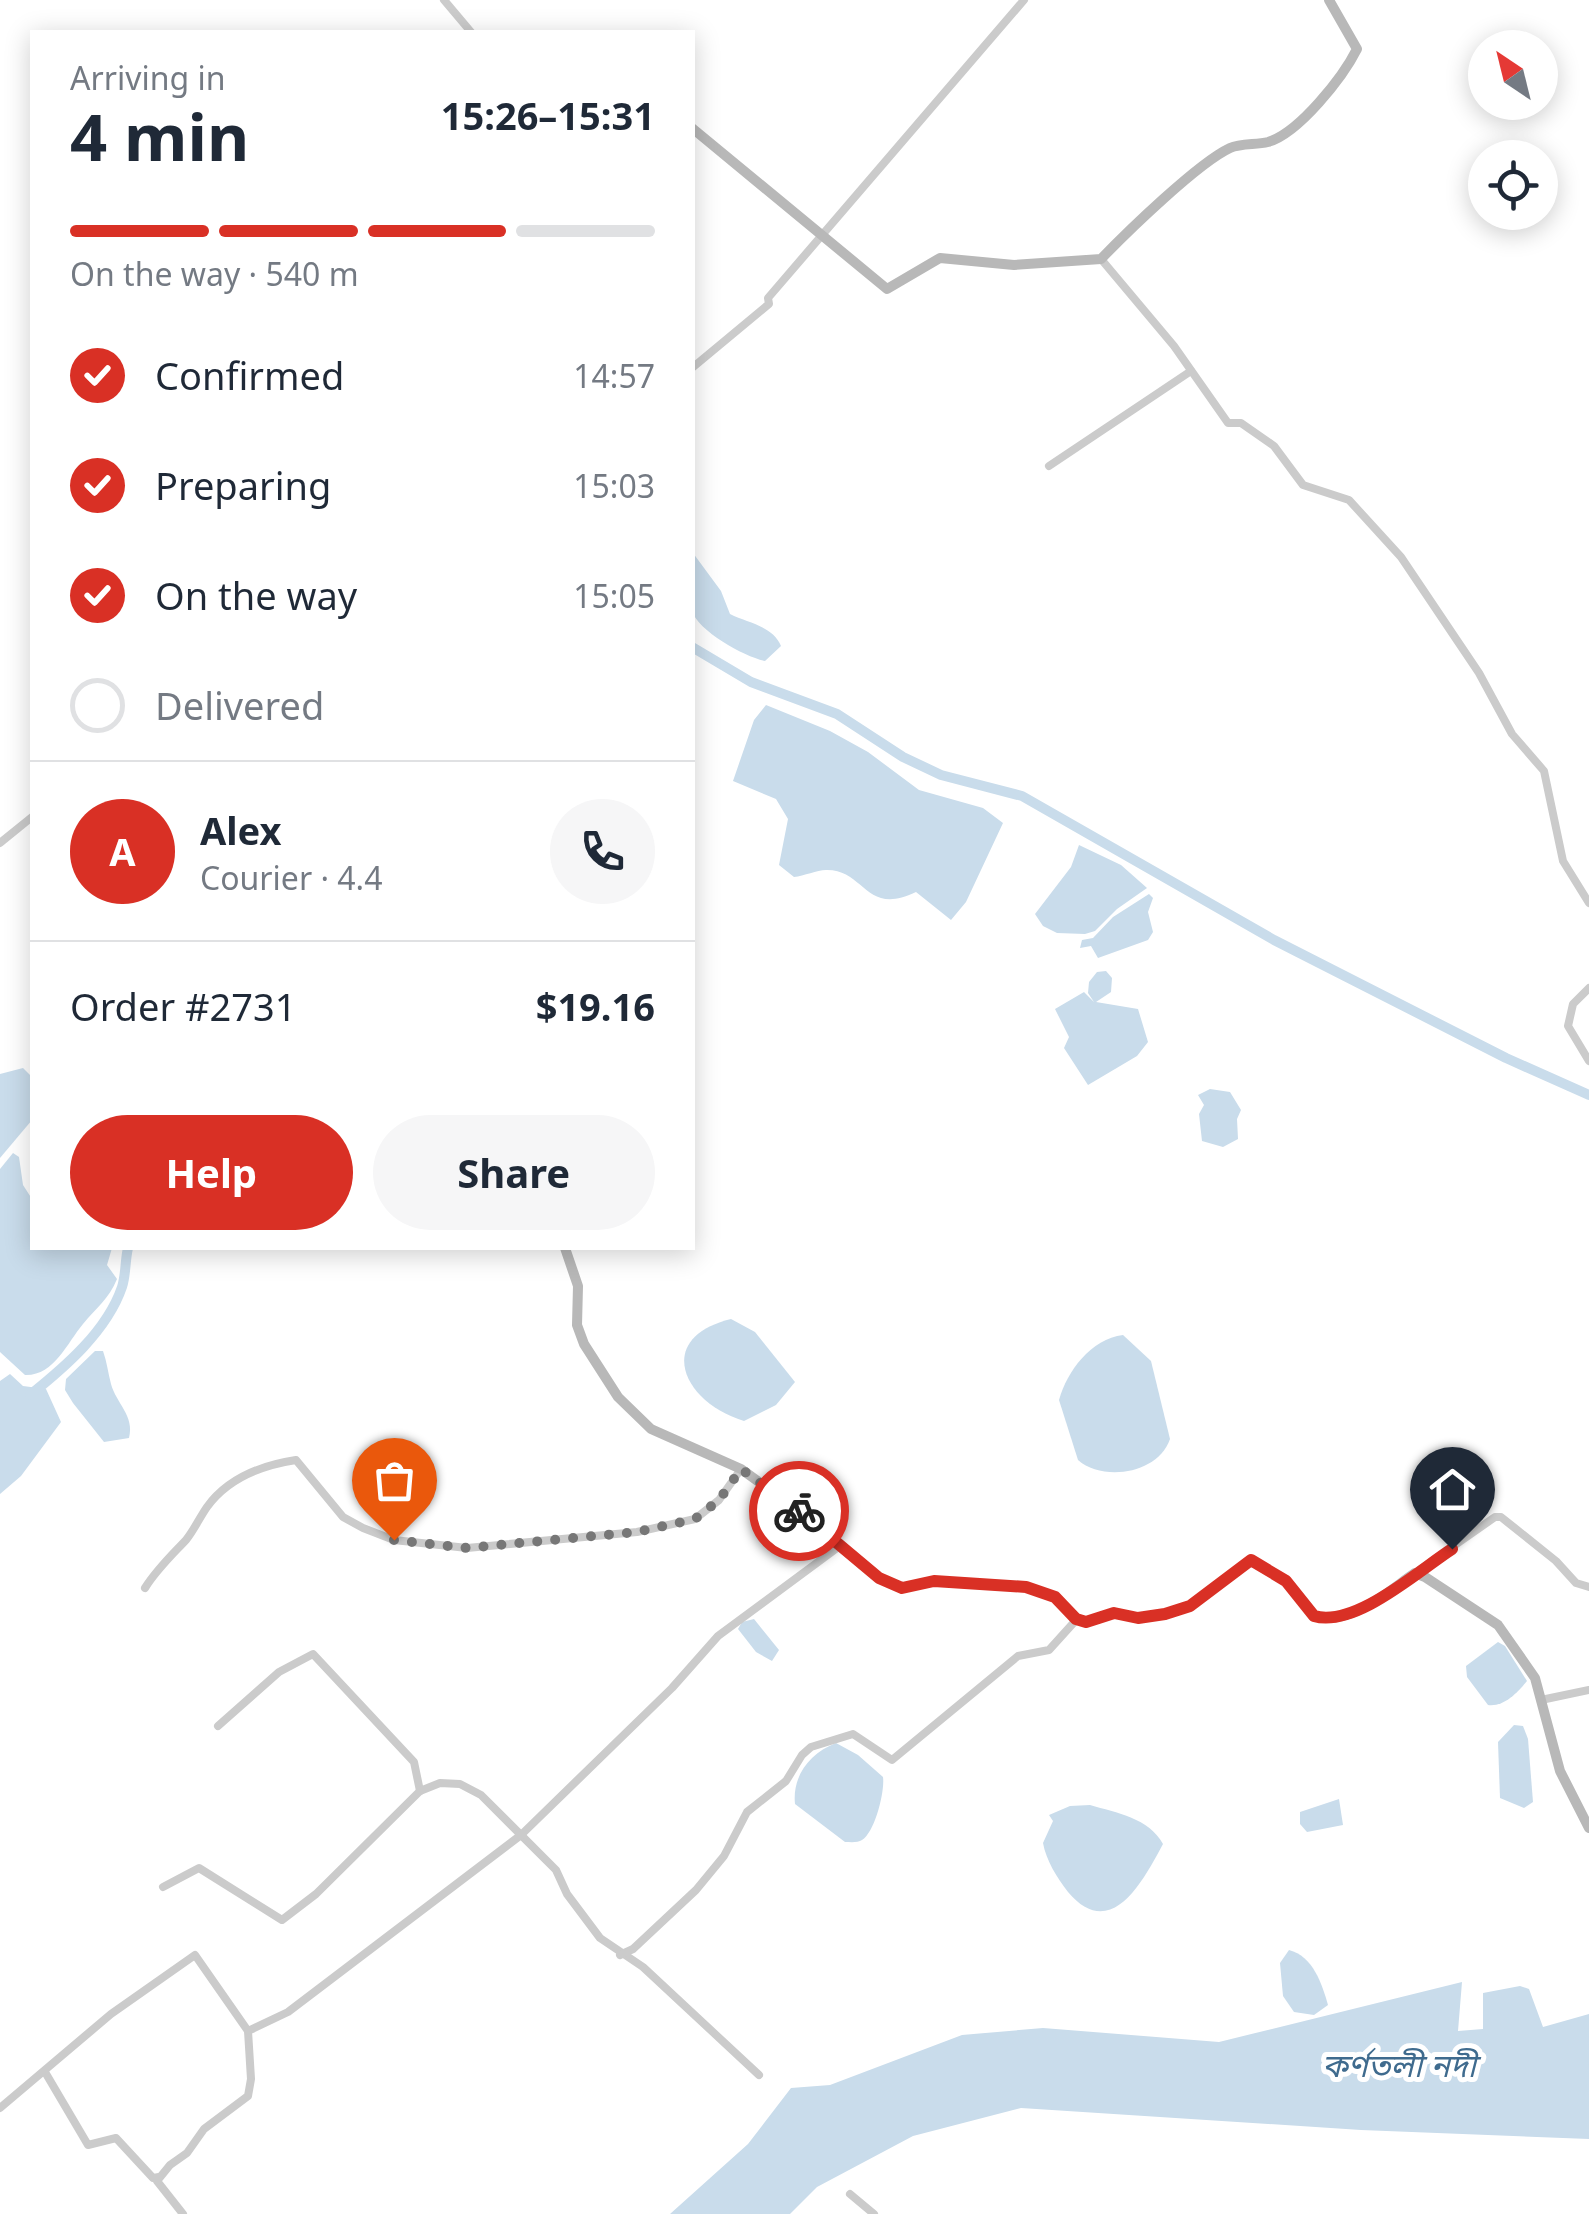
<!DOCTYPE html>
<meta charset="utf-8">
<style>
body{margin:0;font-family:"Noto Sans","Noto Sans Bengali",sans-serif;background:#f6f6f7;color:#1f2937;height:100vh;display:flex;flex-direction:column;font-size:38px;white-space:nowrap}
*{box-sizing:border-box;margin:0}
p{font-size:32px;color:#747a83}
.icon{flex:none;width:55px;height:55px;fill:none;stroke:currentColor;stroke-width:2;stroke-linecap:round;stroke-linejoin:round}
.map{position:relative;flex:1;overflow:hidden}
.details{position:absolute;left:30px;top:30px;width:665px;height:1220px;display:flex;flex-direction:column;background:#fff;border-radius:0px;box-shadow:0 5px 25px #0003}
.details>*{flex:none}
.needle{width:65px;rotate:325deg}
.tools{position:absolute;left:1468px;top:30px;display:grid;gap:20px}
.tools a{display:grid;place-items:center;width:90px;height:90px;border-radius:50%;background:#fff;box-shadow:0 5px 25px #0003;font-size:50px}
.pin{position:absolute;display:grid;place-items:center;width:85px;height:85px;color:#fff;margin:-102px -42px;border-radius:50% 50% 50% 0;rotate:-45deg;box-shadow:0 0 10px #0007}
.pin .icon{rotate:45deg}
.courier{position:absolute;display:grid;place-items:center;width:100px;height:100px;margin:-50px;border:8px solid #d93025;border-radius:50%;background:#fff;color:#222;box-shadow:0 2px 12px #0007}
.summary em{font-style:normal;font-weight:700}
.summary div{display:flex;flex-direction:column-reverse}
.summary{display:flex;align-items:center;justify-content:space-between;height:170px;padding:0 40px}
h1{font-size:65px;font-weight:700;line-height:75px}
.bar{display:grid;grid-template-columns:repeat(4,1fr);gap:15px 10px;align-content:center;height:120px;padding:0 40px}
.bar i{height:12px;border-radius:8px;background:#e0e1e3}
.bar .current{background:#d93025}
.bar p{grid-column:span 4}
.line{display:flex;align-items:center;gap:25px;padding:0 40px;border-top:2px solid #e0e1e3}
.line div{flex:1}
.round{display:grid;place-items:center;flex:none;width:105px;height:105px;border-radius:52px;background:#f6f6f7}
ol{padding:0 40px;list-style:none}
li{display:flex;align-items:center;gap:30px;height:110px}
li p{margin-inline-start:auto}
li .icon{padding:10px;border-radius:50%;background:#d93025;color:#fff;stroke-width:4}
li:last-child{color:#747a83}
li i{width:55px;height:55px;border:5px solid #e0e1e3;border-radius:50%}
.cta{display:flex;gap:20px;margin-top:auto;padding:20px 40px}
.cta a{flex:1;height:115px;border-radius:60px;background:#d93025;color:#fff;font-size:40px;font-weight:700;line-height:115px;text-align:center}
.cta a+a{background:#f6f6f7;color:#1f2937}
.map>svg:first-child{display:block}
</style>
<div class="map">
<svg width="1589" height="2214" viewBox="0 0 1589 2214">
<rect width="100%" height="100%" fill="#fff"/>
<g fill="#c9dceb">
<path d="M 693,553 L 721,591 L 730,614 C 748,623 773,626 781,646 L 765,661 C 745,657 698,631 692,611 C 688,595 692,570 693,553 Z"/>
<path d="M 766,705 L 830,731 L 868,752 L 919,790 L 983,808 L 1003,823 L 966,902 L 951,920 L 916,892 C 865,917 865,869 826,870 C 817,870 804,876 794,877 L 779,865 L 788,819 L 776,799 L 733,781 L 754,720 Z"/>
<path d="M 1079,845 L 1121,865 L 1147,888 L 1117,909 L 1095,931 L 1085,934 L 1057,933 L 1043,926 L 1035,914 L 1071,867 Z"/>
<path d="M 1149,894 L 1153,898 L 1148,912 L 1153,932 L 1148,940 L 1098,958 L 1091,946 L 1080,948 L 1082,940 L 1093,938 L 1113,917 Z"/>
<path d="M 1106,971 L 1112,978 L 1111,992 L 1096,1002 L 1138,1009 L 1148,1042 L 1137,1056 L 1088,1085 L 1064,1048 L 1069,1037 L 1055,1009 L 1084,992 L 1094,1002 L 1088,993 L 1089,982 L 1097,972 Z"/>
<path d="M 23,1068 L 32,1077 L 32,1120 L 0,1158 L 0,1074 Z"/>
<path d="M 1210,1089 L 1230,1092 L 1241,1110 L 1237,1119 L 1238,1139 L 1223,1147 L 1202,1141 L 1199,1114 L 1204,1105 L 1198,1095 Z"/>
<path d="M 13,1153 L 19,1157 L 23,1185 L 32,1199 L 32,1248 L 112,1248 L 107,1265 L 117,1279 C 109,1299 96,1308 83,1324 C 67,1343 54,1376 25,1375 L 0,1352 L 0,1169 Z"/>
<path d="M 731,1319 L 755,1332 L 795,1382 L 776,1405 L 744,1421 C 683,1403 653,1338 731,1319 Z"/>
<path d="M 1123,1335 L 1151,1361 L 1170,1439 C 1158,1474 1103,1482 1078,1460 L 1059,1400 C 1067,1371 1091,1339 1123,1335 Z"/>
<path d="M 95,1351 L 103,1351 C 107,1362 108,1373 111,1384 C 116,1403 135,1416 129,1438 L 104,1442 L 73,1403 L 65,1390 L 66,1379 Z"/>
<path d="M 10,1374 L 23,1386 L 46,1389 L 61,1422 L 21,1476 L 0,1494 L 0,1381 Z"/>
<path d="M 754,1619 L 779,1650 L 772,1661 L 756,1652 L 738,1629 L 742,1622 Z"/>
<path d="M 1498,1642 L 1505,1646 L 1527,1681 C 1517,1693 1504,1707 1488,1705 L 1467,1677 L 1466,1666 Z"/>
<path d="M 1514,1725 L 1523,1726 L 1528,1739 L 1533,1802 L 1524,1808 L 1500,1798 L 1498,1742 Z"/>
<path d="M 836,1743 L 858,1755 L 883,1777 C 885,1791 875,1832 862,1840 C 858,1843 850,1842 845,1842 L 795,1804 C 792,1776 810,1753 836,1743 Z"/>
<path d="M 1339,1799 L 1343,1825 L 1307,1832 L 1300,1824 L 1300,1812 Z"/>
<path d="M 1090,1805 C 1117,1813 1149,1818 1163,1844 C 1143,1881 1111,1943 1068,1892 C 1057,1878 1046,1860 1043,1843 L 1053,1821 L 1049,1815 L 1070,1806 Z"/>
<path d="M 1289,1950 C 1313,1956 1322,1984 1328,2005 L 1314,2015 L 1294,2012 L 1283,1996 L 1280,1963 Z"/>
<path d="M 1462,1982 L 1458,2031 L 1483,2029 L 1483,1993 L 1520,1986 L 1529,1989 L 1543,2027 L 1589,2014 L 1589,2139 L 1361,2130 L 1021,2108 L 913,2136 L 817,2187 L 790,2214 L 670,2214 L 748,2144 L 791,2088 L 830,2085 L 962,2035 L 1043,2028 L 1219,2042 Z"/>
</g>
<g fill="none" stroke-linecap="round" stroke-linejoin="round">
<g stroke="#c9dceb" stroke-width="10">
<path d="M 692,647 L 751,682 L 837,714 L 903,757 L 941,775 L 1022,796 L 1274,940 L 1506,1058 L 1589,1095"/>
<path d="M 30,1395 C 65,1367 107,1331 122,1287 C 126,1275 125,1260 128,1248"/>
</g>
<g stroke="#cbcbcb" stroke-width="8">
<path d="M 444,0 L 471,32"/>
<path d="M 1101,259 L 1174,346 L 1228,423 L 1241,423 L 1274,446 L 1303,485 L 1349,500 L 1401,557 L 1479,673 L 1512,734 L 1544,771 L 1563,861 L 1589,903"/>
<path d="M 692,368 L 769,304 L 768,298 L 1024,0"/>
<path d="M 1049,466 L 1191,371"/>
<path d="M 0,843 L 32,817"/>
<path d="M 1589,988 L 1573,1004 L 1568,1026 L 1589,1061"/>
<path d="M 1415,1573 L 1495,1517 L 1501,1517 L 1556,1561 L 1576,1583 L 1589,1587"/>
<path d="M 145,1588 C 157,1569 171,1556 186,1540 C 194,1530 200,1517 207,1507 C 228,1478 263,1465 296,1460 L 343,1517 L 363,1528 L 394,1540 L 467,1548 L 637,1532 L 695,1519 L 719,1500 L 741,1469"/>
<path d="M 1541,1700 L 1589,1690"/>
<path d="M 218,1726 L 279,1672 L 313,1654 L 414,1762 L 420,1791"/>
<path d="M 163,1887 L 199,1868 L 282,1920 L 316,1894 L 420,1791 L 440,1783 L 460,1784 L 481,1795 L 556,1870 L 567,1894 L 600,1938 L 643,1967 L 759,2075"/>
<path d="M 620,1955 L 633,1949 L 696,1890 L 724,1856 L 747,1812 L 786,1781 L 802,1755 L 811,1747 L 853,1734 L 892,1760 L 1018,1656 L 1049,1650 L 1077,1619"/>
<path d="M 45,2072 L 88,2145 L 116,2138 L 153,2178 L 159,2177"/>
<path d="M 0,2108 L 111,2014 L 195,1955 L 248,2031 L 288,2012 L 521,1835 L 672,1688 L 718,1636 L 841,1545"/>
<path d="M 850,2194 L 874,2214"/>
<path d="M 183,2214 L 157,2181 L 170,2165 L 187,2153 L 204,2129 L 248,2096 L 251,2079 L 248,2031"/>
</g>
<g stroke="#b8b8b8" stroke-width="10">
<path d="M 692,128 L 887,289 L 940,258 L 1014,265 L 1101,259 C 1127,232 1198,163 1230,148 C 1241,143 1256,145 1268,142 C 1299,133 1343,77 1357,49 L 1329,0"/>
<path d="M 565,1248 L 578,1286 L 577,1325 L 584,1344 L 618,1397 L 651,1429 L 741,1469 L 799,1511 L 879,1578 L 902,1588 L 934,1581 L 1026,1587 L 1055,1597 L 1077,1619 L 1086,1622 L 1114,1613 L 1138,1618 L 1165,1614 L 1190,1606 L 1251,1560 L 1286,1581 L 1314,1616 C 1351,1626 1387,1592 1415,1573 L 1425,1577 L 1498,1625 L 1535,1678 L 1560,1771 L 1589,1828"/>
</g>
</g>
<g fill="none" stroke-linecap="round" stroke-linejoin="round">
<path stroke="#777" stroke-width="10" stroke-dasharray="0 18" d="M 394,1540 L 467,1548 L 637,1532 L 695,1519 L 719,1500 L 741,1469 L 799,1511"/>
<path stroke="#d93025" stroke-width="12" d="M 799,1511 L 879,1578 L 902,1588 L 934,1581 L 1026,1587 L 1055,1597 L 1076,1619 L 1086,1622 L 1114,1613 L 1138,1618 L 1165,1614 L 1190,1606 L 1251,1560 L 1286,1581 L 1314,1616 C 1355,1628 1418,1571 1452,1549"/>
</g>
<g text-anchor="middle" stroke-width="10" stroke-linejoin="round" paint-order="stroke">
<g font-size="32" font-style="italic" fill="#3f6b8e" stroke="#fff">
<text x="1399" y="2077">কর্ণতলী নদী</text>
</g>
</g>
</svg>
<div class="tools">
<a><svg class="needle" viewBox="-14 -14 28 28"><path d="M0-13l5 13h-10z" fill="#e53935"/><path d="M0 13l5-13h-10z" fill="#747a83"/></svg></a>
<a><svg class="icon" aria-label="locate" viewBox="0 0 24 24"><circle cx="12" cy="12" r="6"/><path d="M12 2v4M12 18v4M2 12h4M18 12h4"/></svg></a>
</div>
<div class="pin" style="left:394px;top:1540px;background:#ea580c"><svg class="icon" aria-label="bag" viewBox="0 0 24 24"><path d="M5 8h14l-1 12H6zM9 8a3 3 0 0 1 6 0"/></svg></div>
<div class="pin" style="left:1452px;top:1549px;background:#1f2937"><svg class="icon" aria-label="home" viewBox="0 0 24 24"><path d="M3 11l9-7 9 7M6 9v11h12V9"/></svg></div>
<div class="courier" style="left:799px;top:1511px"><svg class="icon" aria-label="bike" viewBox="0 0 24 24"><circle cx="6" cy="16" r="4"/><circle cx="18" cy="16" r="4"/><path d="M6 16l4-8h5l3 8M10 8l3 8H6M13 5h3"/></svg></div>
<section class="details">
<div class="summary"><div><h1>4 min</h1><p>Arriving in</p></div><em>15:26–15:31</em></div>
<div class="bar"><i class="current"></i><i class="current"></i><i class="current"></i><i></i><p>On the way · 540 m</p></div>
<ol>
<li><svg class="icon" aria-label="check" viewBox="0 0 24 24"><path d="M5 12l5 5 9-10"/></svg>Confirmed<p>14:57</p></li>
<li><svg class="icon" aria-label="check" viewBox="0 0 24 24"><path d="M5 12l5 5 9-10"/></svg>Preparing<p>15:03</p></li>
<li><svg class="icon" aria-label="check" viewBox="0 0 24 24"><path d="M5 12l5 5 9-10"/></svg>On the way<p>15:05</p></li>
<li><i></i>Delivered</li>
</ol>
<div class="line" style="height:180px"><b class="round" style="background:#d93025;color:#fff">A</b><div><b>Alex</b><p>Courier · 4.4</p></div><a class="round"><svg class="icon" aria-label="phone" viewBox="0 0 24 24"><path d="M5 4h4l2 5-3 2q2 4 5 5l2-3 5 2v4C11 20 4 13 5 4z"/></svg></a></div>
<div class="line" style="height:130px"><div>Order #2731</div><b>$19.16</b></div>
<div class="cta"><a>Help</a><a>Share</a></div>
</section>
</div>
